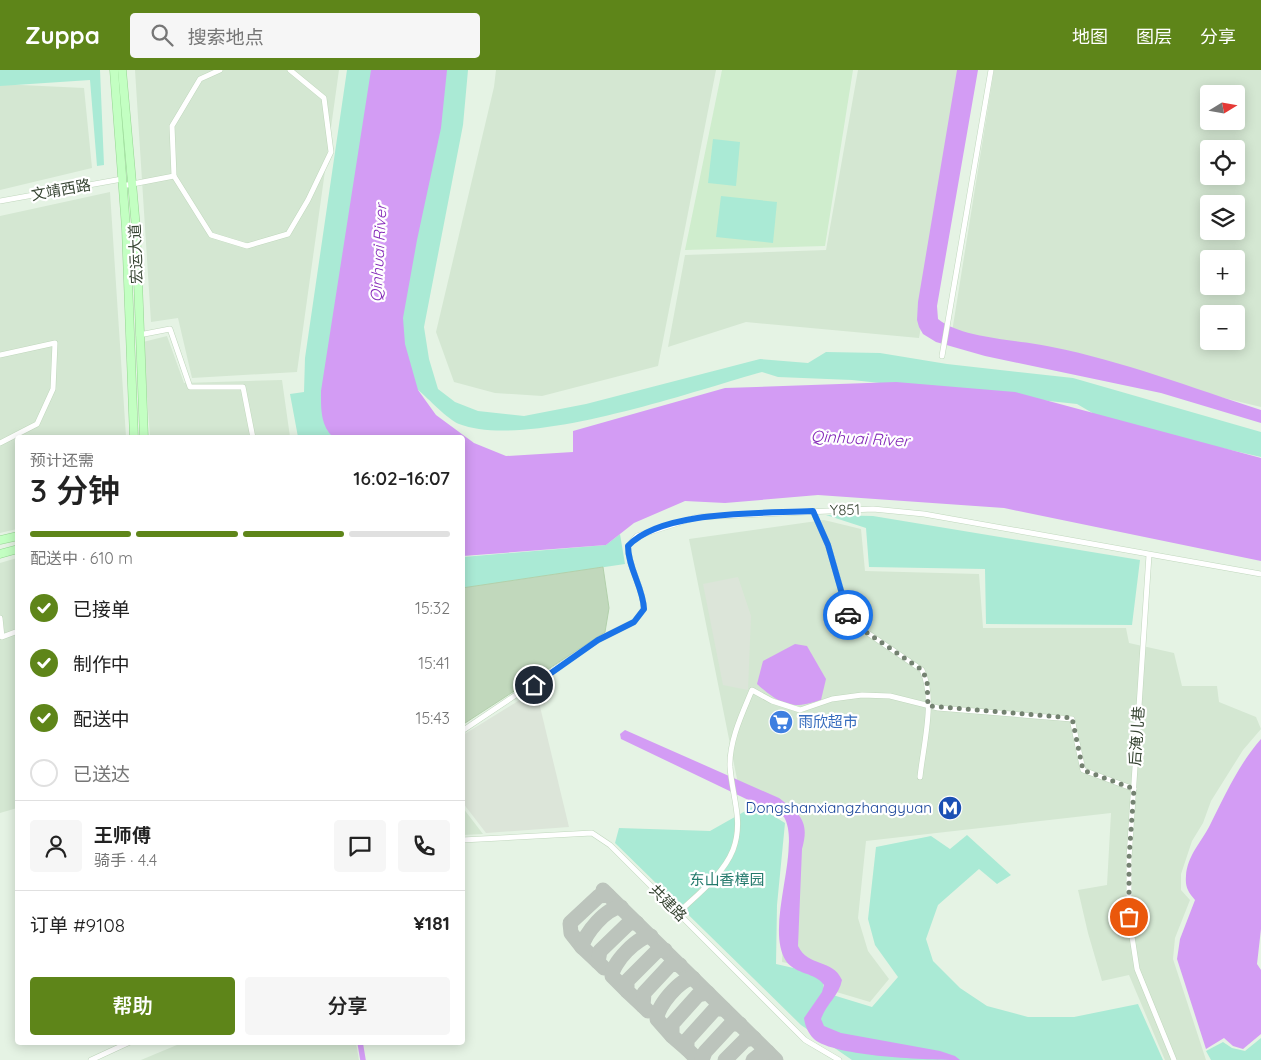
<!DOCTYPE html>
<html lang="zh">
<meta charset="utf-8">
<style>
body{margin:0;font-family:Quicksand,"Noto Sans SC",sans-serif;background:#f6f6f6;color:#222;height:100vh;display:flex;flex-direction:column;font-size:19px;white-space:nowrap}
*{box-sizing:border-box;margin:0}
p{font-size:16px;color:#767676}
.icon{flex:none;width:28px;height:28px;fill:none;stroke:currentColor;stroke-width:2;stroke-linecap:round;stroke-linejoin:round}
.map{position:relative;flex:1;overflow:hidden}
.drawer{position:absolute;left:15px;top:365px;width:450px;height:610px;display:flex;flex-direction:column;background:#fff;border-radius:5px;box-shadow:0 2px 12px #0003}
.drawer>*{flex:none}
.needle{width:32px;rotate:79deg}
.tools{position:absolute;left:1200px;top:15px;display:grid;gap:10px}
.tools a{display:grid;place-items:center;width:45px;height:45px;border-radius:5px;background:#fff;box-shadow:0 2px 12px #0003;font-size:25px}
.pin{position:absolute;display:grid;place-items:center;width:42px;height:42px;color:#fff;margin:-21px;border:2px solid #fff;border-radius:50%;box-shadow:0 1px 5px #0007}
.courier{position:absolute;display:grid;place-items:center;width:50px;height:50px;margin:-25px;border:4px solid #1a73e8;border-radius:50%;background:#fff;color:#222;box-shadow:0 1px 6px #0007}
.overview em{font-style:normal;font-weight:600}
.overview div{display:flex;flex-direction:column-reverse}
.overview{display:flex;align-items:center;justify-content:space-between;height:85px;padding:0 15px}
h1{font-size:32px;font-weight:600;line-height:38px}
.bar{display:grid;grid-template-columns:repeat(4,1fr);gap:8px 5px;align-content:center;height:60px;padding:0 15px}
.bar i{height:6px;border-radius:4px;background:#e0e0e0}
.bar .current{background:#5e8519}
.bar p{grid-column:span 4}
.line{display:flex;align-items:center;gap:12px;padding:0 15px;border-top:1px solid #e0e0e0}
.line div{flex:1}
.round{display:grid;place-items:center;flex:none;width:52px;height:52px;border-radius:5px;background:#f6f6f6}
ol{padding:0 15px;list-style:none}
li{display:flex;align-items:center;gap:15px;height:55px}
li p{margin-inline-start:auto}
li .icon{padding:5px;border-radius:50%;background:#5e8519;color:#fff;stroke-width:4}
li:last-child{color:#767676}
li i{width:28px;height:28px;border:2px solid #e0e0e0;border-radius:50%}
.cta{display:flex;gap:10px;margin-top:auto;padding:10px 15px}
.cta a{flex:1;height:58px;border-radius:5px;background:#5e8519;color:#fff;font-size:20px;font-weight:600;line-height:58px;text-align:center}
.cta a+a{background:#f6f6f6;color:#222}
header{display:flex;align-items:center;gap:30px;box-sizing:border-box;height:70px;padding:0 25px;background:#5e8519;color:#fff}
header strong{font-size:24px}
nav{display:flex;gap:28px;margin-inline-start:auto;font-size:18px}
.search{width:350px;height:45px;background:#f6f6f6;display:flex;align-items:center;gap:12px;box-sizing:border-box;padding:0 18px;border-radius:5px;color:#767676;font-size:19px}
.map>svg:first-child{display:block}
</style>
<header>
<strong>Zuppa</strong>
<div class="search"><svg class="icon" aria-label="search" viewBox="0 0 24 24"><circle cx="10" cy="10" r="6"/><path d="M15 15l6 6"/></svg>搜索地点</div>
<nav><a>地图</a><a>图层</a><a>分享</a></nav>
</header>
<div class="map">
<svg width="1261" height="990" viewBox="0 0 1261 990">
<rect width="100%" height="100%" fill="#e5f3e4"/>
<g fill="#d4e7d2" fill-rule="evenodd">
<path d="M 135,0 L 339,0 L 297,302 L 192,308 L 178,248 L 151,252 Z"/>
<path d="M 496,0 L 716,0 L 658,296 L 542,326 L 495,323 L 454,312 L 436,262 L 494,17 Z"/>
<path d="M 858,0 L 967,0 L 919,268 L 746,252 L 668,277 L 685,185 L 826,180 Z"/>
<path d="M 994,0 L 1261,0 L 1261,337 L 952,262 ZM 1209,24 L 1236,24 L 1236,51 L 1209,51 ZM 1209,79 L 1236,79 L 1236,106 L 1209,106 ZM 1209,134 L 1236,134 L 1236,161 L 1209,161 ZM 1209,189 L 1236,189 L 1236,216 L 1209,216 ZM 1209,244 L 1236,244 L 1236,271 L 1209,271 Z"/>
<path d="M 0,14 L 84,18 L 92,98 L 0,120 Z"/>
<path d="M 110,122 L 126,367 L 18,368 L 17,459 L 0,463 L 0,146 Z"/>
<path d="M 167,266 L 184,313 L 282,310 L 290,367 L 150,367 L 143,272 Z"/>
<path d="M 824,450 L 861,459 L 865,501 L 979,504 L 983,558 L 1126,558 L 1129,573 L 1174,583 L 1182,616 L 1217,616 L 1219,632 L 1256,647 L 1261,659 L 1243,680 L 1211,731 L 1203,753 L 1192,771 L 1181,804 L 1181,820 L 1190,830 L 1175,868 L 1173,889 L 1206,990 L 1165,990 L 1129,905 L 1102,911 L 1088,863 L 1078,820 L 1107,815 L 1111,743 L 866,771 L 858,848 L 868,881 L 889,909 L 870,932 L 823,918 L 827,901 L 782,892 L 790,750 L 738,714 L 689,469 Z"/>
<path d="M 17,488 L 17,738 L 0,743 L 0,493 Z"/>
<path d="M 462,738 L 463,738 L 483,764 L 463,765 Z"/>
<path d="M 184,972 L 356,973 L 359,990 L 141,990 Z"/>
</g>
<g fill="#dce5d9">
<path d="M 738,507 L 751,546 L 748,620 L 723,615 L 703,514 Z"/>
<path d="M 536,620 L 569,757 L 486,763 L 463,733 L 463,665 Z"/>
</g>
<path fill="#cfedcd" d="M 722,0 L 853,0 L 825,176 L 685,180 Z"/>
<g fill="#aaead5">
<path d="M 0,0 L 100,0 L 104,95 L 97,96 L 90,10 L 0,16 Z"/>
<path d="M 347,0 L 468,0 L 463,55 L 424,257 L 429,289 L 438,319 L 455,332 L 478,341 L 524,346 L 586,334 L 760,289 L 808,293 L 826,282 L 880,283 L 947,294 L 1073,308 L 1261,362 L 1261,387 L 1108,352 L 1077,334 L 852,310 L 778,307 L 762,302 C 690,322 526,380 459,354 C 447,349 429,329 418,320 L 370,368 L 298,367 L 290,324 L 304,322 L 305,288 Z"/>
<path d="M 713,69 L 740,72 L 736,116 L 708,113 Z"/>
<path d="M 721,126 L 777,132 L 773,173 L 716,167 Z"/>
<path d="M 826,445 L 873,446 L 1140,490 L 1132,555 L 986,554 L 985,499 L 869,497 L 866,458 Z"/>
<path d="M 620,464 L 625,494 L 463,518 L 463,487 L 606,475 Z"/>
<path d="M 756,735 L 785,753 L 777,835 L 776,894 L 824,905 L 823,922 L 872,937 L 898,907 L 875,875 L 868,849 L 876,777 L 931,766 L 950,779 L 967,765 L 1011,805 L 997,814 L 979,799 L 938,835 L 926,869 L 933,891 L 960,918 L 987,936 L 1028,947 L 1074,947 L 1138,934 L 1163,990 L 852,990 L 801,955 L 615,773 L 619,758 L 710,761 Z"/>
<path d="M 1261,968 L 1261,990 L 1211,990 L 1206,981 L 1223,972 L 1232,978 L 1245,981 Z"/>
</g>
<g fill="#d39cf4">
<path d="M 371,0 L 447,0 L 441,58 L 417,170 L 403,248 L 405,274 L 418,320 L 436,345 L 474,373 L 506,386 L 573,382 L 573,361 L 725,318 L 896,312 L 1015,322 L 1261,388 L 1261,491 L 1004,438 L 818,425 L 725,433 L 685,431 L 634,453 L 606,475 L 463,486 L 462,368 L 333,367 C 320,355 321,337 321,321 Z"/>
<path d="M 957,0 L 978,0 L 937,236 L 938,249 C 962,269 1022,270 1052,277 C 1123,291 1192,318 1261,340 L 1261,353 L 1161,323 L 985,286 L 936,272 L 923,264 L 919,257 L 917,250 L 918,232 Z"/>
<path d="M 795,574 L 807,576 L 826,609 L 821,630 C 790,640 781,635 757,614 L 763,591 Z"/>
<path d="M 625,660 L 779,728 C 800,744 810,751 802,779 L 798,876 C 808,897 833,889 842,910 C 839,926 826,934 821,949 L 824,956 L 841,963 L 940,981 L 955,986 L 960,990 C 931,990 834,987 814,969 C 808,963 805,956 804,948 L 822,922 L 824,915 C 815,902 796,905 786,891 C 764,857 802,778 784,747 L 621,669 L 620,664 Z"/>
<path d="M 1261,669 L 1261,859 L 1257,894 L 1261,900 L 1261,964 L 1243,979 L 1233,976 L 1224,968 L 1206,979 L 1177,889 L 1180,869 L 1195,830 C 1188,822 1185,817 1186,806 C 1187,786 1202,771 1210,755 C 1225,725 1239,694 1261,669 Z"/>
</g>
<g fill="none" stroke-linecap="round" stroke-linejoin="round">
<path stroke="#d39cf4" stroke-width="5.5" d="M 360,972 L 363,990"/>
<g stroke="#bcc4bc" stroke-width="15">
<path d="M 603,820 L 776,990"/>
<path d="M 582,877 L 571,863 L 570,853 L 599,826 L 608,825"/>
<path d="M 598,892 L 582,877 C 585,863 606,838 621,837"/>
<path d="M 604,898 L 598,892 L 600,881 L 629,853 L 637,853"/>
<path d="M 627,921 L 612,906 C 612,893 638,866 651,866"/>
<path d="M 643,936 L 627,921 L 627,911 L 657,881 L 665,880"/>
<path d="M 648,941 L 643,936 L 644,923 L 671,894 L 680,895"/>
<path d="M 672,966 L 657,949 C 657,936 680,909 693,908"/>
<path d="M 687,979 L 672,966 L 672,954 L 698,925 L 708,923"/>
<path d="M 698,990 L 687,979 L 687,970 L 715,939 L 724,939"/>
<path d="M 702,990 L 705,982 L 731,954 L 740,954"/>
<path d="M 725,990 L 745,970 L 754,968"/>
<path d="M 753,990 L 764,981 L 768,982"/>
</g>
</g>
<path fill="#c1d8bc" stroke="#b2d0ab" d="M 603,497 L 609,538 L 605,562 L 462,655 L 462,518 Z"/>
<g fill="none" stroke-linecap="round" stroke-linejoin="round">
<g stroke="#c0d7bd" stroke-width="6">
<g id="minor">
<path d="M 220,0 L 200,9 L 172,56 L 174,106 L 211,165 L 247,176 L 288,164 L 308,130 L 331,82 L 324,28 L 290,0"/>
<path d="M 122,116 L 174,106"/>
<path d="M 0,131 L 122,109"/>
<path d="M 139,265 L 170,259 L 190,317 L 243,317 L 253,368"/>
<path d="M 0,285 L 55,273 L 53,319 L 37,354 L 0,373"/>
<path d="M 942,286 L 991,0"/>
<path d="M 813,441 L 828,475 L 850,551 L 922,600 C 936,628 923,677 920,707"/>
<path d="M 1149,485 L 1129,788 L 1129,847 L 1137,899 L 1174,990"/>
<path d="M 0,548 L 2,567 L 18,561"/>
<path d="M 462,661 L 598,570 L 634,552 L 644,539 C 643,516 628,498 628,476 L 637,466 L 697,447 L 873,439 L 924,444 L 1261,504"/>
<path d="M 462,770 L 592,763 L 610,775 L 805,970 L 839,990"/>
<path d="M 678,843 C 697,825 723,805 733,780 C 744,751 732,726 730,697 C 729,671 742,644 752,620 L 772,631 L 800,640 L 832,629 L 862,625 L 890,626 L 938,638 L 1072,649 L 1083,700 L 1134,719"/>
<path d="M 91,990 L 130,972"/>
</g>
</g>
<g stroke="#94d591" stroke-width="9">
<g id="secondary">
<path d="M 114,0 L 126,158 L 134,368"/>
<path d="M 122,0 L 136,158 L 144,368"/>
<path d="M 0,470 L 18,466"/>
<path d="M 0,484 L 18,479"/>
</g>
</g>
<use href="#minor" stroke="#fff" stroke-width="5"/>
<use href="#secondary" stroke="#c3ffc2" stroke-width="8"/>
</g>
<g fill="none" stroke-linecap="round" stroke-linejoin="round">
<path stroke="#748271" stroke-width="5" stroke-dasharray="0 9" d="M 848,545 L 850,551 L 922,600 L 927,610 L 928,636 L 1072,648 L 1083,700 L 1134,719 L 1129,788 L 1129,847"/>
<path stroke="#1a73e8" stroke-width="6" d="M 534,615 L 598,570 L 634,552 L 644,539 C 643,517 628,498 628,476 C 662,439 764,444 813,441 L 828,475 L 848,545"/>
</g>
<defs>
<g id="supermarket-disc" transform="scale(1.25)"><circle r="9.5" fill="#3f7fe0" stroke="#fff"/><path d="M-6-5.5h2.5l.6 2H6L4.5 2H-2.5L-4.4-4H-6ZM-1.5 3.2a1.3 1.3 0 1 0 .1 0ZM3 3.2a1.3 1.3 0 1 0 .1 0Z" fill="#fff"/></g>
<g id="metro-disc" transform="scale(1.25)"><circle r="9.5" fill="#1a4fb4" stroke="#fff"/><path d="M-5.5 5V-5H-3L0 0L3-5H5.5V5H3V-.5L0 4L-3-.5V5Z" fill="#fff"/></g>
</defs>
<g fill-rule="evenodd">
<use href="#supermarket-disc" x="781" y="652"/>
<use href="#metro-disc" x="950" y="738"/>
</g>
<g text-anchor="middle" stroke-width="4.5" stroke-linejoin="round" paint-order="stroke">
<g font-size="15" fill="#374533" stroke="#fff">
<text transform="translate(61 120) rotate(-10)" y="5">文靖西路</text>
<text transform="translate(136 184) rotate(-92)" y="5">宏运大道</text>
<text transform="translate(845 440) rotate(-2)" y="5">Y851</text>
<text transform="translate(1137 666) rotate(-86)" y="5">后淹儿巷</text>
<text transform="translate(668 833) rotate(45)" y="5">共建路</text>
</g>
<g font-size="15" fill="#366cbe" stroke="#fff" text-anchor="start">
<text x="798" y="657">雨欣超市</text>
</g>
<g font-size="15" fill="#164399" stroke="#fff" text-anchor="end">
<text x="932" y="743">Dongshanxiangzhangyuan</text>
</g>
<g font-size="15" fill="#247a6c" stroke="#fff">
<text x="727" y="815">东山香樟园</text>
</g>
<g font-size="16" font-style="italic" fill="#8327b7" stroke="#fff">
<text transform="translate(378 183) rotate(-87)" y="6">Qinhuai River</text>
<text transform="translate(860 368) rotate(3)" y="6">Qinhuai River</text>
</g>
</g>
</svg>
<div class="tools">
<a><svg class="needle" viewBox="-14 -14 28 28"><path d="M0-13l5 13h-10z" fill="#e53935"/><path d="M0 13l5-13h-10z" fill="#767676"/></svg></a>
<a><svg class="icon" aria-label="locate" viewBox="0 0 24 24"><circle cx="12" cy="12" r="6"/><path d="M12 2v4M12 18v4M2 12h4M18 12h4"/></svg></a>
<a><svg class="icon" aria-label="layers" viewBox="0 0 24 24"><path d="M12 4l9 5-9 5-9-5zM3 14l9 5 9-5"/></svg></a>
<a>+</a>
<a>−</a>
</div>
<div class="pin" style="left:1129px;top:847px;background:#ea580c"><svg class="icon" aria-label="bag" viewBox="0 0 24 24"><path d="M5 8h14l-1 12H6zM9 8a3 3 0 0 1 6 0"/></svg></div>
<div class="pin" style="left:534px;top:615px;background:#1f2937"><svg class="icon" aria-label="home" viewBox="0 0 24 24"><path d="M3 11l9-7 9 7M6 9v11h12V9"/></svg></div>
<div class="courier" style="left:848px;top:545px"><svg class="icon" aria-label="car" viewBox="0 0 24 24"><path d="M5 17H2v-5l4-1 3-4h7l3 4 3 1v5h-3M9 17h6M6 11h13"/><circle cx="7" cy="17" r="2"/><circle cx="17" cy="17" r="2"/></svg></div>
<section class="drawer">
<div class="overview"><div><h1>3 分钟</h1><p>预计还需</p></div><em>16:02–16:07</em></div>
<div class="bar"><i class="current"></i><i class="current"></i><i class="current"></i><i></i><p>配送中 · 610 m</p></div>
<ol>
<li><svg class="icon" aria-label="check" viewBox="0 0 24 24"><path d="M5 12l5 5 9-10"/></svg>已接单<p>15:32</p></li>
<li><svg class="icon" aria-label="check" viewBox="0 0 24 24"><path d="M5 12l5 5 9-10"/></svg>制作中<p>15:41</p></li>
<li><svg class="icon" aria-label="check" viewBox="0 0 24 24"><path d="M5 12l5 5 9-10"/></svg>配送中<p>15:43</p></li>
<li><i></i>已送达</li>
</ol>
<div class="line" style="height:90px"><a class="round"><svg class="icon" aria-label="person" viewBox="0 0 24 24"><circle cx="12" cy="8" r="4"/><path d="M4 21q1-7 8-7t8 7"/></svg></a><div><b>王师傅</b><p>骑手 · 4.4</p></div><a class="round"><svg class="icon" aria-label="chat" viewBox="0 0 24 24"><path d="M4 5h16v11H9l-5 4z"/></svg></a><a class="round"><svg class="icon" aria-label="phone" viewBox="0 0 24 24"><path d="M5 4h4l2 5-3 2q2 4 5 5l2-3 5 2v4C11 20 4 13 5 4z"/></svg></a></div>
<div class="line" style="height:65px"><div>订单 #9108</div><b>¥181</b></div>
<div class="cta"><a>帮助</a><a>分享</a></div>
</section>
</div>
